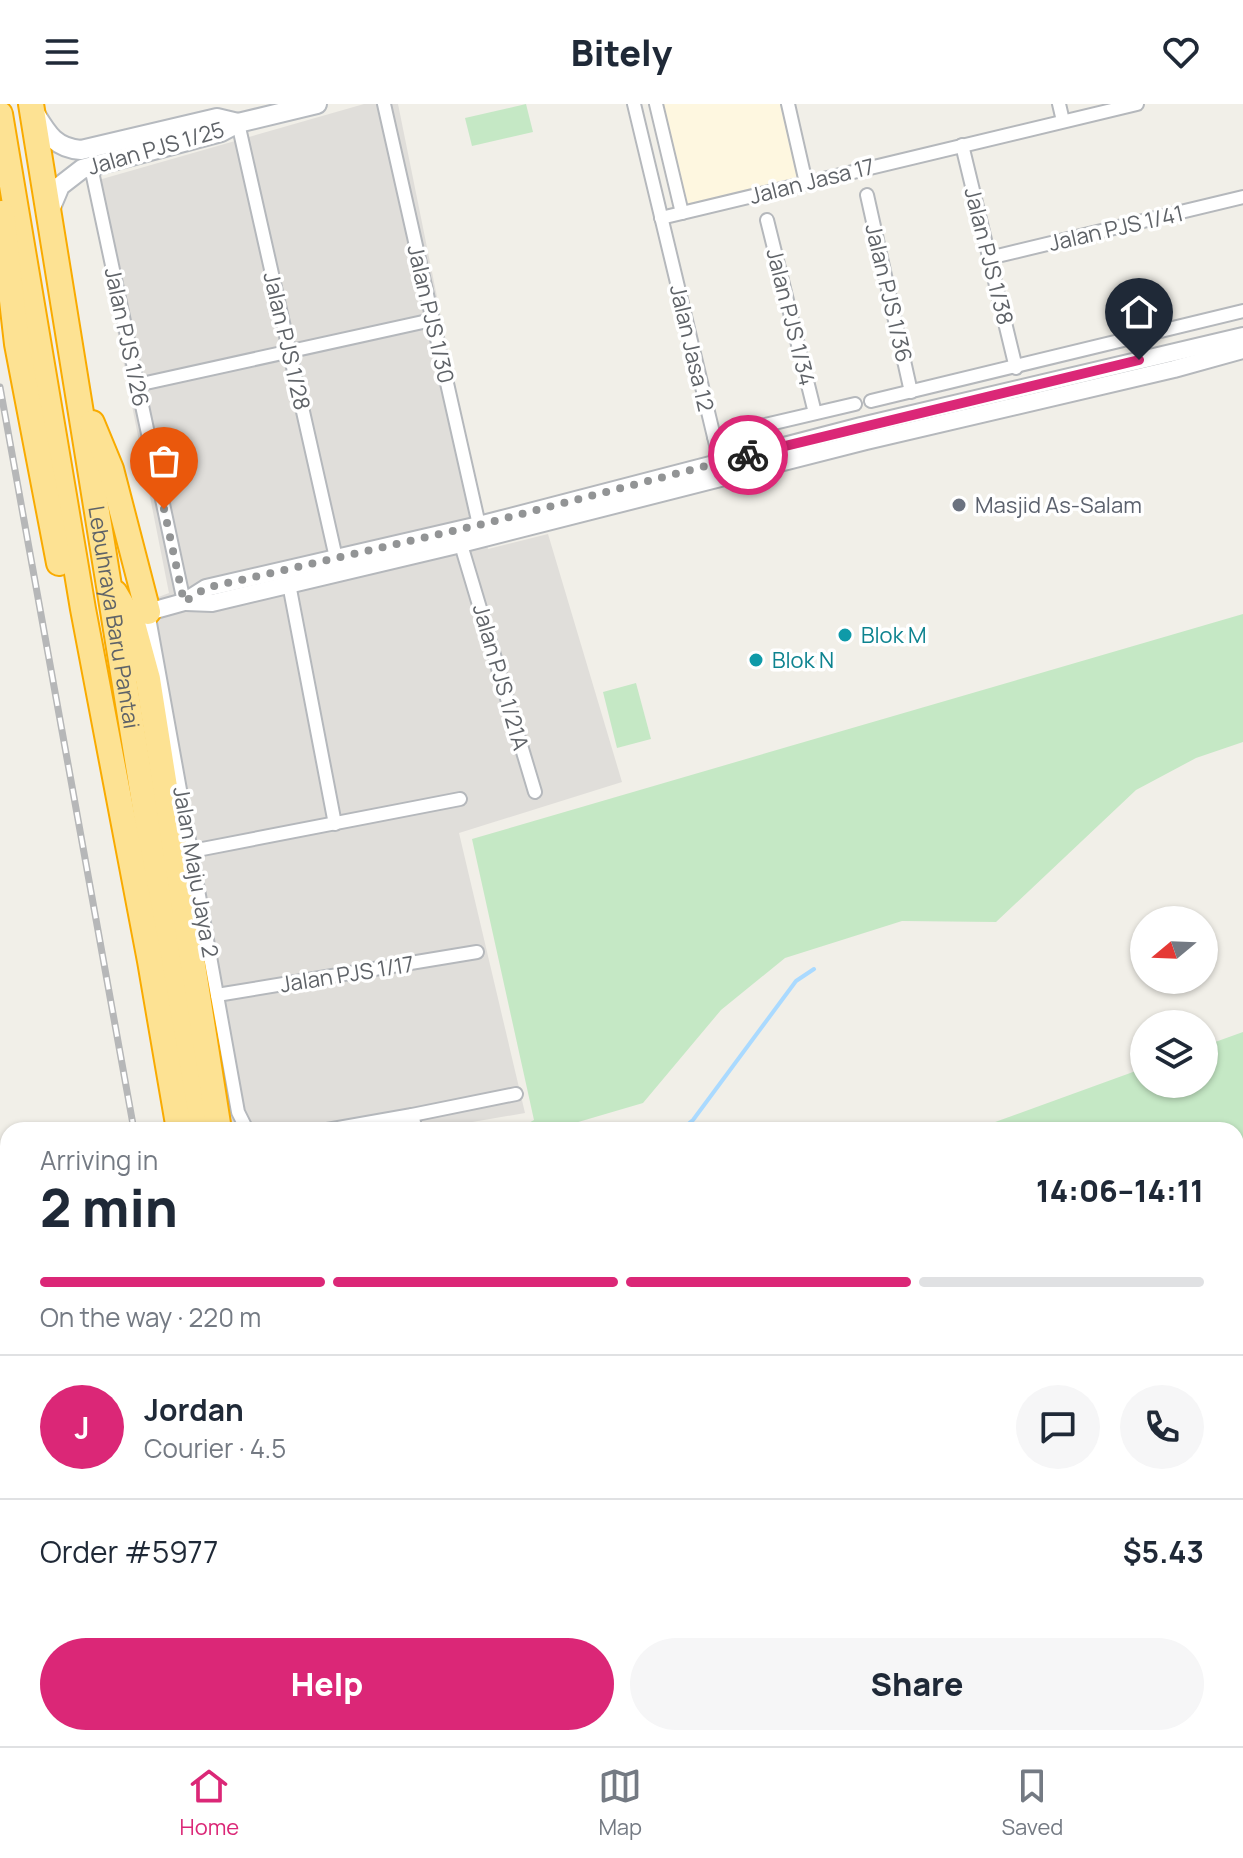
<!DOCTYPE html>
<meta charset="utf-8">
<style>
body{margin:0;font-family:Manrope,sans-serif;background:#f6f6f7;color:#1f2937;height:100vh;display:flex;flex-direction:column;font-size:30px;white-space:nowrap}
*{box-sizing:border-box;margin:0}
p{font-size:26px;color:#747a83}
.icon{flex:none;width:44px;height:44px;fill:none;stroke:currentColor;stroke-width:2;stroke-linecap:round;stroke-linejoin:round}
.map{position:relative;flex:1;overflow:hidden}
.side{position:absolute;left:0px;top:1018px;width:1244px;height:624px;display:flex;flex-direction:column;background:#fff;border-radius:24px 24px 0 0;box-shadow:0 2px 6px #0004}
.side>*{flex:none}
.needle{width:52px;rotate:251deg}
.buttons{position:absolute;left:1130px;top:802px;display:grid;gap:16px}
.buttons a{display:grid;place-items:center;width:88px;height:88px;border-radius:50%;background:#fff;box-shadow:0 2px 6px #0004;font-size:40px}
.pin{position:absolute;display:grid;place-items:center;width:68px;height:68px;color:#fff;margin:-82px -34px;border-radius:50% 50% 50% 0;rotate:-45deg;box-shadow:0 0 8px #0007}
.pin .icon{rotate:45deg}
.courier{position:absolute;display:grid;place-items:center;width:80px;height:80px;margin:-40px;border:6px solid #db2777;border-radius:50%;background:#fff;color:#222;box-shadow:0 2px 10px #0007}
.headline em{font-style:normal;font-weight:800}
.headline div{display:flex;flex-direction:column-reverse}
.headline{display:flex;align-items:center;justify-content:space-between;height:136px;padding:0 40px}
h1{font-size:52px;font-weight:800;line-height:60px}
.bar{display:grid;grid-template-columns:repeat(4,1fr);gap:12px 8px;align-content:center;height:96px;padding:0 40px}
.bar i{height:10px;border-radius:6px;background:#e0e1e3}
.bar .active{background:#db2777}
.bar p{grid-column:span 4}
.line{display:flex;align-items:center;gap:20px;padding:0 40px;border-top:2px solid #e0e1e3}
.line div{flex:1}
.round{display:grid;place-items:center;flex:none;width:84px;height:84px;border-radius:42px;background:#f6f6f7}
.button{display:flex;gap:16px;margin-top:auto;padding:16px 40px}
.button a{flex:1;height:92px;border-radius:48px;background:#db2777;color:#fff;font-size:32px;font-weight:800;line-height:92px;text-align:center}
.button a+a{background:#f6f6f7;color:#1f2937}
header{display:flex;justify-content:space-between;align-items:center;height:104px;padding:0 40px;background:#fff;font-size:36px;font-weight:800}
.menu{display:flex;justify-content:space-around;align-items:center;height:112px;border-top:2px solid #e0e1e3;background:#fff;font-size:22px;color:#747a83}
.menu a{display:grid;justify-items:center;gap:4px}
.menu .active{color:#db2777}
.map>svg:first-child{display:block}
</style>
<header><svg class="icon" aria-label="menu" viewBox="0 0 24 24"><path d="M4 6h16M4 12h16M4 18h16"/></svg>Bitely<svg class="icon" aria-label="heart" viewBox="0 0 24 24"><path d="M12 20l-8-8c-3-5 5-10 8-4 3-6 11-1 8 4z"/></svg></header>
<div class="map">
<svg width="1243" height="1642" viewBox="0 0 1243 1642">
<rect width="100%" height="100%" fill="#f1efe8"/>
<g fill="#fef7e0">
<path d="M 661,0 L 780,0 L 798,76 L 686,103 Z"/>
<path d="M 843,1634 L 1162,1634 L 1174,1642 L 846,1642 Z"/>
</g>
<g fill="#e0deda">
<path d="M 364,0 L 398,0 L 488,445 L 548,430 L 622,678 L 459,729 L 525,1009 L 426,1026 L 234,1026 L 229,1017 L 140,500 L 169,489 L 88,79 Z"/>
<path d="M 8,1164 L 8,1334 L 0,1325 L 0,1165 Z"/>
<path d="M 0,1357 L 8,1366 L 8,1634 L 184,1634 L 186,1642 L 0,1642 Z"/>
</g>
<g fill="#c5e8c5">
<path d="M 526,0 L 533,28 L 472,42 L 465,14 Z"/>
<path d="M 1243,510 L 1243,638 L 1196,654 L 1136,686 L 996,818 L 902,817 L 785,854 L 721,906 L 643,999 L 551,1026 L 518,1025 L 534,1016 L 472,735 Z"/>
<path d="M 636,579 L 651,635 L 617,644 L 603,588 Z"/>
<path d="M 1243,928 L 1243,1448 L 1236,1451 L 1236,1026 L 973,1026 L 1144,964 L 1144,980 L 1204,980 L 1204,942 Z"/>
</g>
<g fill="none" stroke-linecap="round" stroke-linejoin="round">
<path stroke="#aadaff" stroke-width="4" d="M 681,1026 L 693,1016 L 796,877 L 814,865"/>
<g stroke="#b5b8bc" stroke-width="16">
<g id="minor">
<path d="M 384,0 L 479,421"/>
<path d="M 634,0 L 722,366"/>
<path d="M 656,0 L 682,109"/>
<path d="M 788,0 L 806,79"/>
<path d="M 1059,0 L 1063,17"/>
<path d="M 238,19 L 336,454"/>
<path d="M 962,41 L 1016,264"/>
<path d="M 91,63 L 184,498"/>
<path d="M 867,91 L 911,288"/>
<path d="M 661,114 L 1137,0"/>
<path d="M 767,116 L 815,309"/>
<path d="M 989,154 L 1243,93"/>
<path d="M 137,281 L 432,216"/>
<path d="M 871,297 L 1243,207"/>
<path d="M 714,333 L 855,300"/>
<path d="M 459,434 L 535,688"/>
<path d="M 289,480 L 335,720"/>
<path d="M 148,508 L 238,1008 L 247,1026"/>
<path d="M 192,747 L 460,695"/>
<path d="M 217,891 L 477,848"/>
<path d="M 412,1011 L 516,990"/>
<path d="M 327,1026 L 412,1011 L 416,1026"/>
<path d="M 0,1157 L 8,1155"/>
<path d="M 0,1340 L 8,1349"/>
<path d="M 327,1634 L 328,1642"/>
<path d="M 737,1634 L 740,1642"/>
<path d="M 829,1634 L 832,1642"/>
<path d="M 635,1642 L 653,1634"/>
</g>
</g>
<g stroke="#b5b8bc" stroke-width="20">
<g id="tertiary">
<path d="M 186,498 L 212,499 L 461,440 L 866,337 L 1174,265 L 1243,246"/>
<path d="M 148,508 L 184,498 L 206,484 L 479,421 L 861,322 L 1243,232"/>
<path d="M 569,1634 L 572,1642"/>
</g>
</g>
<g stroke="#b6babf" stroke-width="22">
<g id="secondary">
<path d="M 36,11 C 48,31 56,44 81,46 L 217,14 L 238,19"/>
<path d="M 49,108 L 60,82 L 82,65 L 221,28 L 238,19 L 317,0"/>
</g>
</g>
<g stroke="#f9ab00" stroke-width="28">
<g id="motorway">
<path id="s1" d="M 31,0 L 197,1026"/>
<path d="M 0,10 L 83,505 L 150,857 L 179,1026"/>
<path d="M 2,109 L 17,240 L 59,459"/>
<path d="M 92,319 L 111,365 L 148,508"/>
<path d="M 115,489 L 133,520 L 148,575 L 219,1026"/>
<path d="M 265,1634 L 267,1642"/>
<path d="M 283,1634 L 284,1642"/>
</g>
</g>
<use href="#minor" stroke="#fff" stroke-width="12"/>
<use href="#tertiary" stroke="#fff" stroke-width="16"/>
<use href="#secondary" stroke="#fff" stroke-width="18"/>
<use href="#motorway" stroke="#fde293" stroke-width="24"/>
<g stroke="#b6b7b8" stroke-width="7">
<g id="rail">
<path d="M 0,283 L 134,1026"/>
<path d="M 242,1634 L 243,1642"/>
</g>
</g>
<use href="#rail" stroke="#fff" stroke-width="4" stroke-dasharray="12" stroke-linecap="butt"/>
</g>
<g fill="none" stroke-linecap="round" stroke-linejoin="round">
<path stroke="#929495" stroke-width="8" stroke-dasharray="0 14.4" d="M 164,405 L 184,498 L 206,484 L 479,421 L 748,351"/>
<path stroke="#db2777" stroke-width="10" d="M 748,351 L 1139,256"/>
</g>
<circle fill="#6b7280" stroke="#fff" stroke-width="3" cx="959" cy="401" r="8"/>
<g fill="#0f9aa8" stroke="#fff" stroke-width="3">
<circle cx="845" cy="531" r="8"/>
<circle cx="756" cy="556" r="8"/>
</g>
<g text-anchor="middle" stroke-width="7" stroke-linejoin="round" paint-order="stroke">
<g font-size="22" fill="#5f6368" stroke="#fff">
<text transform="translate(156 44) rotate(-16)" y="8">Jalan PJS 1/25</text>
<text transform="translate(812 77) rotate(-14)" y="8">Jalan Jasa 17</text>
<text transform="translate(1116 124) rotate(-13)" y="8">Jalan PJS 1/41</text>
<text transform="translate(989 152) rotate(76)" y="8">Jalan PJS 1/38</text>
<text transform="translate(889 189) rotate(77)" y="8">Jalan PJS 1/36</text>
<text transform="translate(431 210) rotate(77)" y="8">Jalan PJS 1/30</text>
<text transform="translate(791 213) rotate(76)" y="8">Jalan PJS 1/34</text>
<text transform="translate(127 233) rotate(78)" y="8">Jalan PJS 1/26</text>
<text transform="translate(287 237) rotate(77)" y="8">Jalan PJS 1/28</text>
<text transform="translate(692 244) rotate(77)" y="8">Jalan Jasa 12</text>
<text dy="8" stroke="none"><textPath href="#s1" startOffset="520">Lebuhraya Baru Pantai</textPath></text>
<text transform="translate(501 573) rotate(74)" y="8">Jalan PJS 1/21A</text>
<text transform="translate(196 768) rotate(80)" y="8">Jalan Maju Jaya 2</text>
<text transform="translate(347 870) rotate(-9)" y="8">Jalan PJS 1/17</text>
</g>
<g font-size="22" fill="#5b616d" stroke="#fff" text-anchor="start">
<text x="975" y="409">Masjid As-Salam</text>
</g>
<g font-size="22" fill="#0d838f" stroke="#fff" text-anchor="start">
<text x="861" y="539">Blok M</text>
<text x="772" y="564">Blok N</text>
</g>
</g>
</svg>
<div class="buttons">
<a><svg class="needle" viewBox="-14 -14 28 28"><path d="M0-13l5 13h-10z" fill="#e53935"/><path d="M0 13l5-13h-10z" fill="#747a83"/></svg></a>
<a><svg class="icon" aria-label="layers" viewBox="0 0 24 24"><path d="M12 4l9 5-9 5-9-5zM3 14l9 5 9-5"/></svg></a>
</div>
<div class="pin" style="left:164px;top:405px;background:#ea580c"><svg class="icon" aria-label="bag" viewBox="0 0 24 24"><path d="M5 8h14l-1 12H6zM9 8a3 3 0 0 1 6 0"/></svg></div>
<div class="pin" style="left:1139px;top:256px;background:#1f2937"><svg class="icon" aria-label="home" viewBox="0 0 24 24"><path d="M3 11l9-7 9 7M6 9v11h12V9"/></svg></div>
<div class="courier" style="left:748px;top:351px"><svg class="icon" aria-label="bike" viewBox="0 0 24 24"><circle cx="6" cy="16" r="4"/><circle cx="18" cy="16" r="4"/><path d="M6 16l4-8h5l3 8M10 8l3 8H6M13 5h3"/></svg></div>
<section class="side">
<div class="headline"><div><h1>2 min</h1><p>Arriving in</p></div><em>14:06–14:11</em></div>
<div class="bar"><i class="active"></i><i class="active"></i><i class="active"></i><i></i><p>On the way · 220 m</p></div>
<div class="line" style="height:144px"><b class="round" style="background:#db2777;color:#fff">J</b><div><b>Jordan</b><p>Courier · 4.5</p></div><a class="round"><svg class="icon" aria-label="chat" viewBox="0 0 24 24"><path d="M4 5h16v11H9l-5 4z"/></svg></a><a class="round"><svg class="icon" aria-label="phone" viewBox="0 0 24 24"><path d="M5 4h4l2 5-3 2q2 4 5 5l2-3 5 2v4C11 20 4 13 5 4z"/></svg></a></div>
<div class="line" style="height:104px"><div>Order #5977</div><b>$5.43</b></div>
<div class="button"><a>Help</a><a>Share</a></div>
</section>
</div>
<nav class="menu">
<a class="active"><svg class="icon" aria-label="home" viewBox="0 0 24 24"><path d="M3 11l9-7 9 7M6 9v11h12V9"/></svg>Home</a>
<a><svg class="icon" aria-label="map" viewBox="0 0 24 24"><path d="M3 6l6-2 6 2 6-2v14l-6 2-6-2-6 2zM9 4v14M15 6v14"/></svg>Map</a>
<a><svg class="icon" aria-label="saved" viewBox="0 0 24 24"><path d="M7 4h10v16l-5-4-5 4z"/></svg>Saved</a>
</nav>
